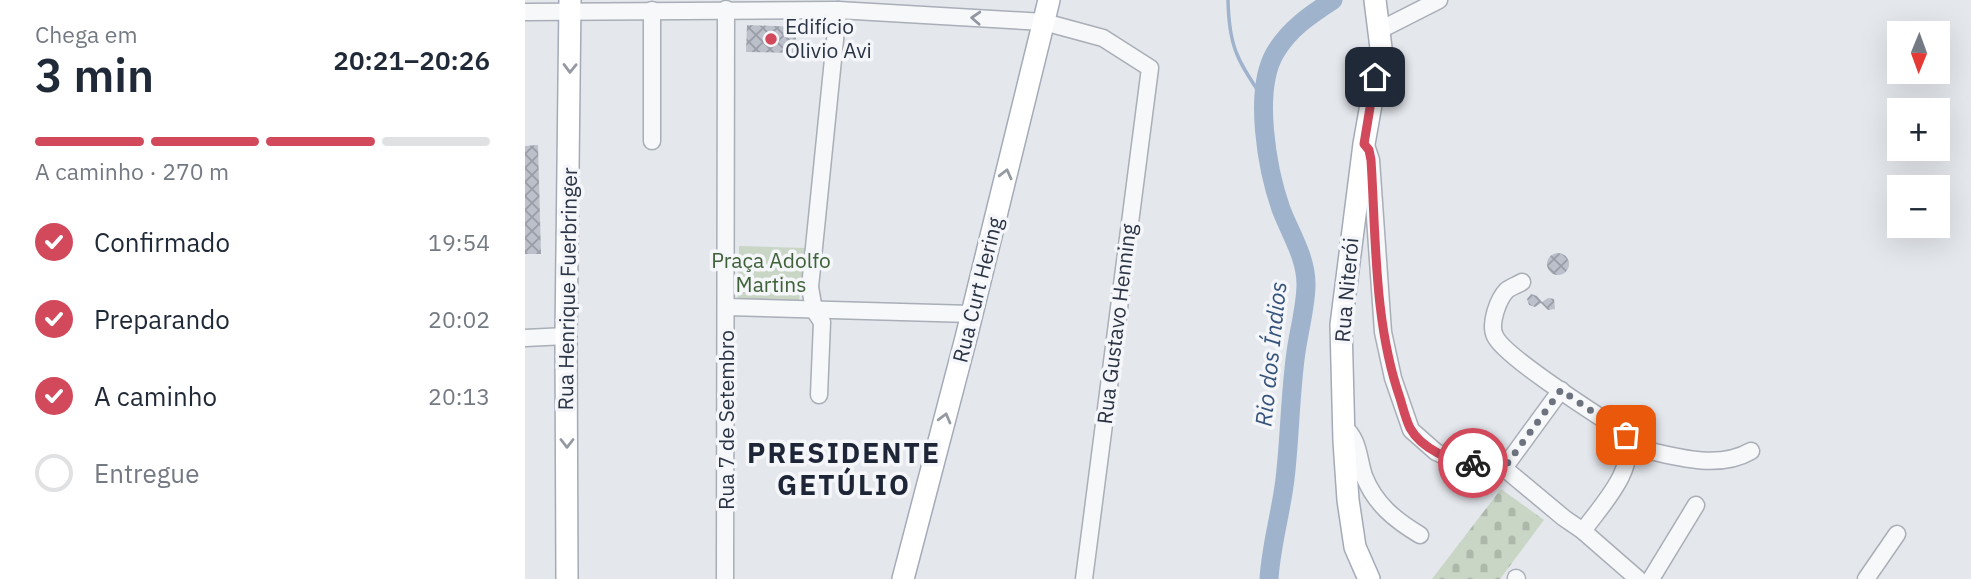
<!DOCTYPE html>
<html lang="pt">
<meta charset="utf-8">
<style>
body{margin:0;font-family:"IBM Plex Sans",sans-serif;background:#f2f2f3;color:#1f2937;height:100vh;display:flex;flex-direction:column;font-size:26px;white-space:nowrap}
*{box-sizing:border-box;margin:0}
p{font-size:23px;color:#747a83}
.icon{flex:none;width:38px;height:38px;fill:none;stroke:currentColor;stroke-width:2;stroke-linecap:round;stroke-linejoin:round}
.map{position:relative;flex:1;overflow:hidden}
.details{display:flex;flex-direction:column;background:#fff;width:525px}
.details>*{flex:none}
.needle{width:46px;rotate:181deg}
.buttons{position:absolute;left:1362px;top:21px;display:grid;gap:14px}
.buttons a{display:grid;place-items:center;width:63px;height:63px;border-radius:0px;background:#fff;box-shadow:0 7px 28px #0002;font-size:35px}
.pin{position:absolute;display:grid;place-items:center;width:60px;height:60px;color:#fff;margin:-30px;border-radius:14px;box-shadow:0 4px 10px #0006}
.courier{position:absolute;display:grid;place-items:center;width:70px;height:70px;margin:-35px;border:5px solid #d1495b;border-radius:50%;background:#fff;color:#222;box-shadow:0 2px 9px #0007}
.head em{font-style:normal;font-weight:600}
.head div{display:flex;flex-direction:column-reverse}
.head{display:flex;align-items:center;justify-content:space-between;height:119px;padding:0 35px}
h1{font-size:46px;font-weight:600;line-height:52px}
.bar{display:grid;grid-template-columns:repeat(4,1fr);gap:10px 7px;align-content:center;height:84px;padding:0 35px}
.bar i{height:9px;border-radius:5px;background:#e0e1e3}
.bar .active{background:#d1495b}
.bar p{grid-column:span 4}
ol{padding:0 35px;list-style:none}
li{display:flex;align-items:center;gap:21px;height:77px}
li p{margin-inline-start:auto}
li .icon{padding:7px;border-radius:50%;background:#d1495b;color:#fff;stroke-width:4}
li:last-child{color:#747a83}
li i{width:38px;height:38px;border:4px solid #e0e1e3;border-radius:50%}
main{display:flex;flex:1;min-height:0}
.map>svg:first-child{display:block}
</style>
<main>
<section class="details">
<div class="head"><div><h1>3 min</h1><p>Chega em</p></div><em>20:21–20:26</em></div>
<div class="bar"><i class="active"></i><i class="active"></i><i class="active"></i><i></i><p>A caminho · 270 m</p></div>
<ol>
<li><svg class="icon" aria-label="check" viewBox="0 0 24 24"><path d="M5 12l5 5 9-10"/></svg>Confirmado<p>19:54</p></li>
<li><svg class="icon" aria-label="check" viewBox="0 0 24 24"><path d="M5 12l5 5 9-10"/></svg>Preparando<p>20:02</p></li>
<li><svg class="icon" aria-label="check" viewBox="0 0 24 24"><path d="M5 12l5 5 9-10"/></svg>A caminho<p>20:13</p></li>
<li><i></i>Entregue</li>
</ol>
</section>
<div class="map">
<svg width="1446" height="579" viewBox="0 0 1446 579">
<defs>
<pattern id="cemetery-stones" width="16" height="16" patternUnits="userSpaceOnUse" patternTransform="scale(1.75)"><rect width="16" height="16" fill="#c9d6c5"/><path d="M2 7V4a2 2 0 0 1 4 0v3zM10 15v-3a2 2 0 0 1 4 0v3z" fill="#adb8ab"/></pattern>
<pattern id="building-cross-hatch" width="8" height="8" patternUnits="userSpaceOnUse" patternTransform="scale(1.75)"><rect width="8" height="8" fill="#bbc0ca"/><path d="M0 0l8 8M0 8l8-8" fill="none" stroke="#989da6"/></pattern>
</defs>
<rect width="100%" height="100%" fill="#e4e7ec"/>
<path fill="#c9d6c5" d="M 214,246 L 280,248 L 274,301 L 213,298 Z"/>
<path fill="url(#cemetery-stones)" d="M 976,489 L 1019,520 L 975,579 L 907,579 Z"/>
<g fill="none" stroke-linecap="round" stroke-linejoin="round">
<path stroke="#9fb4cc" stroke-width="3.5" d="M 703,0 C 704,49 713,60 739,100"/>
<path stroke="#9fb4cc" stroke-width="19" d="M 744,579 C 746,545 756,513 760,479 C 765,437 765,394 771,352 C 774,330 781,306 781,284 C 781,257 765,233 756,209 C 742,169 728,91 750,53 C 764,29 785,15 808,0"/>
</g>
<g fill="url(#building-cross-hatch)">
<path d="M 222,25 L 271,27 L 271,53 L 221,52 Z"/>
<path d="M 13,145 L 16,254 L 0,254 L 0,146 Z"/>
<circle cx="1033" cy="264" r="11"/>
<path d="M 1006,294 L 1012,296 L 1017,302 L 1023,298 L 1029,299 L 1030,309 L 1023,310 L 1016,303 L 1010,307 L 1004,305 L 1002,299 Z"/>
</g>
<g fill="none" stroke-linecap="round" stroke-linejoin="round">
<g stroke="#a9aeb7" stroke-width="19">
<g id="minor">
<path d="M 0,12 L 313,10 L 519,22 L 578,38 L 625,68 L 559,579"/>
<path d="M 855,30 L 914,0"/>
<path d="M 127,141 L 127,10"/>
<path d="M 842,148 L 846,160 L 858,332 L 868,378 L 886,430 L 911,452 L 934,463 L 956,464 L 979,468 L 1039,518 L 1058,531 L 1113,579"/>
<path d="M 997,282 C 992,285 986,287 982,290 C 973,299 964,324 970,336 C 979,357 1077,418 1101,434 C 1112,470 1078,503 1058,531"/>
<path d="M 202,307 L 446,314"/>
<path d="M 0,338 L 41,336"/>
<path d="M 294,395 L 297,322 L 289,310 L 285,287 L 313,10"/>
<path d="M 818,426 C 834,439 833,457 839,476 C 850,504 870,520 895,535"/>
<path d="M 1104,446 C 1142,454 1190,472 1226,451"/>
<path d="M 979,468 L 1036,390"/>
<path d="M 991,578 L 992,579"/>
<path d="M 200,579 L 201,9"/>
<path d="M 1126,579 L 1171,505"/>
<path d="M 1341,579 L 1372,534"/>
</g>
</g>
<g stroke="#a3abb8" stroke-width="24">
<g id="major">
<path d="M 42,579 L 41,336 L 45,0"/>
<path d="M 378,579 L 441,338 L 524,0"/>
<path d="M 844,579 L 830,547 L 823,500 L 819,441 L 816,325 L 839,144 L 856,48 L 850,0"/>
</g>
</g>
<use href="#minor" stroke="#f7f8fa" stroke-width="16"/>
<use href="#major" stroke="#fff" stroke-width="21"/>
</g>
<defs><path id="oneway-chevron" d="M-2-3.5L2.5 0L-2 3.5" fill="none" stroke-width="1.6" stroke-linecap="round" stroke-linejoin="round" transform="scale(1.75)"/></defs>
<use stroke="#9196a0" href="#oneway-chevron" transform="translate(451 18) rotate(-177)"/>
<g stroke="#959aa2">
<use href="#oneway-chevron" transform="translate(45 68) rotate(91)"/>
<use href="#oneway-chevron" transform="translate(481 174) rotate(-76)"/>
<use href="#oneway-chevron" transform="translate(420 418) rotate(-75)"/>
<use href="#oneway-chevron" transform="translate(42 443) rotate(90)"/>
</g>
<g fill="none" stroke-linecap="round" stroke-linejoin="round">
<path stroke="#6c737f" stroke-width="7" stroke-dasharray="0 12.6" d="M 948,463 L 979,468 L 1036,390 L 1101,435"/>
<path stroke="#d1495b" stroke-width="9" d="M 850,77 L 839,144 L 844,150 L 846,160 C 851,238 849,324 875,398 C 878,408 881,420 885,428 C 896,448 927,463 948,463"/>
</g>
<circle fill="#d1495b" stroke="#f4f6f9" stroke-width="2.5" cx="246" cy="39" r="7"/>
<g text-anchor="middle" stroke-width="7" stroke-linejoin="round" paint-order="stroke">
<g font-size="21" fill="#2b3445" stroke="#f4f6f9" text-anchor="start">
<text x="260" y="34">Edifício<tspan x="260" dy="24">Olivio Avi</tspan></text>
</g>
<g font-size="21" fill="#3f6138" stroke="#f4f6f9">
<text x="246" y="268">Praça Adolfo<tspan x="246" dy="24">Martins</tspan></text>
</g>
<g font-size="21" fill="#2b3445" stroke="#f4f6f9">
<text transform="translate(43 289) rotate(-89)" y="7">Rua Henrique Fuerbringer</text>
<text transform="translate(453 290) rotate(-76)" y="7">Rua Curt Hering</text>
<text transform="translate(822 290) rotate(-85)" y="7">Rua Niterói</text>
<text transform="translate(592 324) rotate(-83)" y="7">Rua Gustavo Henning</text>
<text transform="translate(202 420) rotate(-90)" y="7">Rua 7 de Setembro</text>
</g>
<g font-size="23" font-style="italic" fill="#34527a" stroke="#f4f6f9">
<text transform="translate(746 354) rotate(-84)" y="8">Rio dos Índios</text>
</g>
<g font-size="28" font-weight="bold" letter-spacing="2" fill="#1d2536" stroke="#f4f6f9">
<text x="319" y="463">PRESIDENTE<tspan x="319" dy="32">GETÚLIO</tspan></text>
</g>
</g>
</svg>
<div class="buttons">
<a><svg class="needle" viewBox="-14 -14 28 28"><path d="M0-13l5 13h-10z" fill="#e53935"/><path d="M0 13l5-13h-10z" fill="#747a83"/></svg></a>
<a>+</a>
<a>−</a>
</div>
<div class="pin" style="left:1101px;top:435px;background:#ea580c"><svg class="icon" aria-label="bag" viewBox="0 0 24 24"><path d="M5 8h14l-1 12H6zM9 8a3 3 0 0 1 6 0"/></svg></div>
<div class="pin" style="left:850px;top:77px;background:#1f2937"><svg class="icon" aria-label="home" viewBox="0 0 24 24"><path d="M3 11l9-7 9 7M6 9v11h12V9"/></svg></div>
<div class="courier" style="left:948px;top:463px"><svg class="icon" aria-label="bike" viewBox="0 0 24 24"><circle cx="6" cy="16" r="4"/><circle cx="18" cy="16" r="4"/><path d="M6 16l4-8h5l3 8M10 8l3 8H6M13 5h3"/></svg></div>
</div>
</main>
